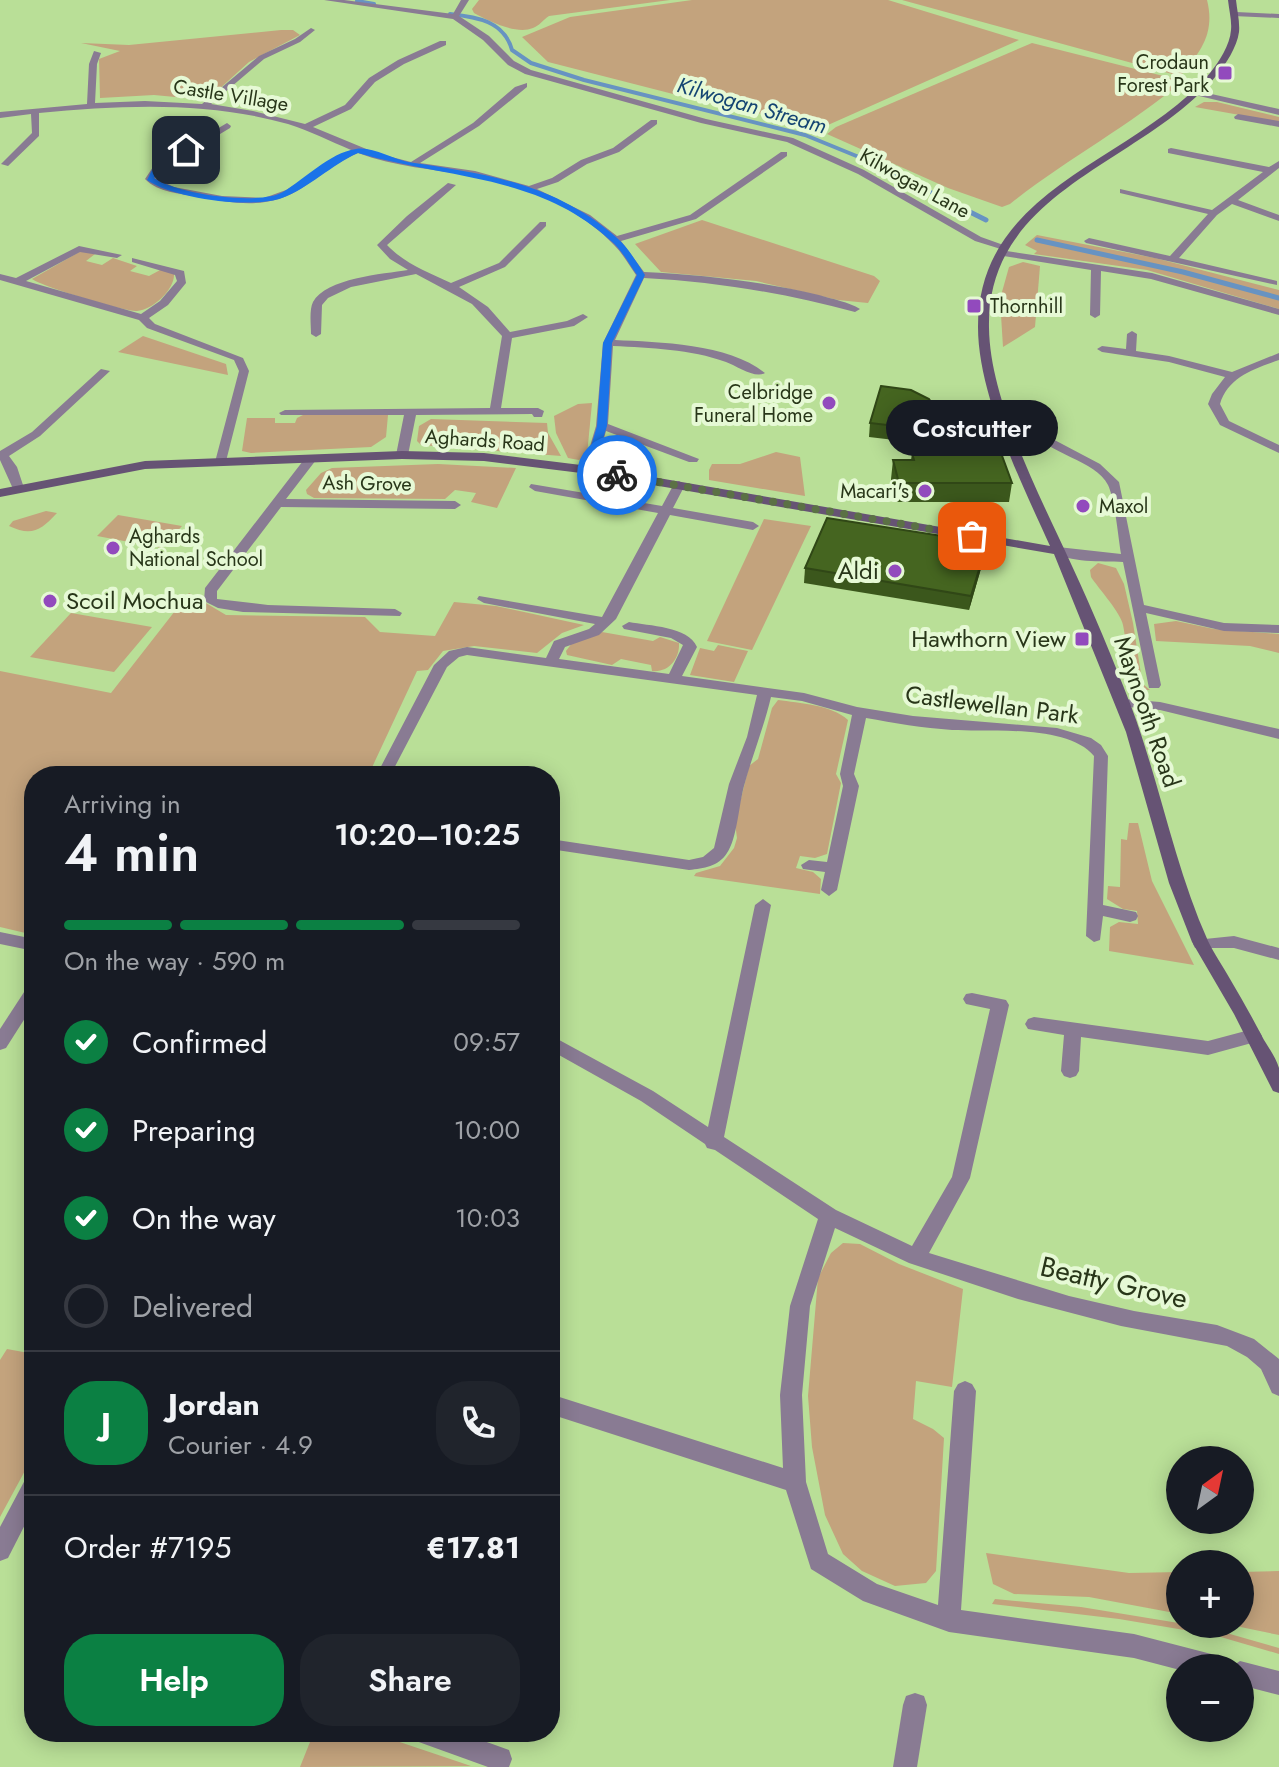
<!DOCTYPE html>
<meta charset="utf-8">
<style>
body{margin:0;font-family:Jost,sans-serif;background:#20242c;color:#f1f3f6;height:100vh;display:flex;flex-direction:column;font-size:30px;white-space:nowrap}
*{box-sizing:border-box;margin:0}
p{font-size:26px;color:#9ea1a6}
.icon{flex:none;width:44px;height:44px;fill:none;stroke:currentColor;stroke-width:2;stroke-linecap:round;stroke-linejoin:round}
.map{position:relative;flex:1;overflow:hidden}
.drawer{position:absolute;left:24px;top:766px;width:536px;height:976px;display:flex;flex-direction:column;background:#171b24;border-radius:32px;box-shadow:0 4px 20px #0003}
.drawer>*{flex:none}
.needle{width:52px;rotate:33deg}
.tools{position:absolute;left:1166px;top:1446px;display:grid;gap:16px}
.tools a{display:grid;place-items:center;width:88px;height:88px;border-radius:50%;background:#171b24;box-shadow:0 4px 20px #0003;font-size:40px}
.pin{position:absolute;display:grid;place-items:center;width:68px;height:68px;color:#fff;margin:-34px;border-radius:16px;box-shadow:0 4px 12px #0006}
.courier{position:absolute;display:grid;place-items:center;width:80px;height:80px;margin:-40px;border:6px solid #1a73e8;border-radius:50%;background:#fff;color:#222;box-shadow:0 2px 10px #0007}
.bubble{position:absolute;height:56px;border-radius:28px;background:#171b24;box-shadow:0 4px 20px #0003;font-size:26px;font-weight:600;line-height:56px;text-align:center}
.headline em{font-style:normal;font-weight:600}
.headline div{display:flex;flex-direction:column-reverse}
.headline{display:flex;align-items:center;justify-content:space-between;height:136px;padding:0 40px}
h1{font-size:52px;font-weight:600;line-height:60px}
.bar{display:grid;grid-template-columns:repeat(4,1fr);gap:12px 8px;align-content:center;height:96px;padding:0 40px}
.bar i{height:10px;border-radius:6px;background:#363941}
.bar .on{background:#0b8043}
.bar p{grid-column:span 4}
.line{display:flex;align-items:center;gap:20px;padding:0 40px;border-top:2px solid #363941}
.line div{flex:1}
.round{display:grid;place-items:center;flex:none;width:84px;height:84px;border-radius:32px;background:#20242c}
ol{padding:0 40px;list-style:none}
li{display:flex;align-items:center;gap:24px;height:88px}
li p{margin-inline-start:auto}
li .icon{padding:8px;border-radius:50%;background:#0b8043;color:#fff;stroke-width:4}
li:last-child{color:#9ea1a6}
li i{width:44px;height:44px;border:4px solid #363941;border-radius:50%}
.action{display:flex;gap:16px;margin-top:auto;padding:16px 40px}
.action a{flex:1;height:92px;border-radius:32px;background:#0b8043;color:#fff;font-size:32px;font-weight:600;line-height:92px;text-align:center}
.action a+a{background:#20242c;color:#f1f3f6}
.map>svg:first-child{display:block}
</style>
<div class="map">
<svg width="1279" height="1767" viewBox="0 0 1279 1767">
<rect width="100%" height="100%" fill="#b9df97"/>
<g fill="#c3a37d">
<path d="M 479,0 L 670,0 L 549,16 C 543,20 539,26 533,28 C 516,35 489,21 474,13 L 472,9 Z"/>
<path d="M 692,0 L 888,0 L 1019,40 L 819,129 L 794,120 L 712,104 L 556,64 L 548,62 L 522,37 L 570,17 Z"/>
<path d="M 902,0 L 1207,0 C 1215,32 1202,50 1182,74 L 1176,75 Z"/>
<path d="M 281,30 L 293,30 L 300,35 L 249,62 L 207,100 L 154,95 L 100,98 L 99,59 L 120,51 L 81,43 L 129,45 Z"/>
<path d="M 1032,43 L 1183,81 C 1128,127 1065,160 1010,204 L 1002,207 L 948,188 L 827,134 L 836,127 Z"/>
<path d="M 1204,102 L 1217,102 L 1279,117 L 1279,122 L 1195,107 Z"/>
<path d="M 702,220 L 874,276 L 880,281 L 868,303 L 838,300 L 756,281 L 661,272 L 635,244 Z"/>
<path d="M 1037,235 L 1155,258 L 1279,290 L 1279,309 L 1147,270 L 1034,254 L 1037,251 L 1025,245 Z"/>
<path d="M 81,251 L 95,254 L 86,261 L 102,265 L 113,258 L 137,266 L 130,271 L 149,276 L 162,269 L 174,274 C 175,289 153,310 137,311 C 122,311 44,287 32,279 Z"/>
<path d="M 1023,262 L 1040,266 L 1035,327 L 1003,347 L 1000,299 L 1009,267 Z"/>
<path d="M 143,336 L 226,364 L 228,375 L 118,352 Z"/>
<path d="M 592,403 L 587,455 L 579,460 L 568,458 L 556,433 L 554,416 L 578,404 Z"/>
<path d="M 305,414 L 384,414 L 388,415 L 386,437 L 371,447 L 251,453 L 242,451 L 247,418 L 275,418 L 275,423 L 295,423 L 297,418 Z"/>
<path d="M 431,419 L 547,423 L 548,433 L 561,456 L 421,445 L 417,441 L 419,426 Z"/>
<path d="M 776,452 L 800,457 L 805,496 L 709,480 L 709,470 L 712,464 L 740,464 Z"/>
<path d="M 438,464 L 516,468 L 497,508 L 471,502 L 476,493 L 455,490 L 445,499 L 314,498 L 307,494 L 306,490 L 321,473 L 332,468 Z"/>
<path d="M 46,511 L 57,513 C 41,530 32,537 9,526 L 13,521 Z"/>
<path d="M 118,515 L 182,526 L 162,548 L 97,536 Z"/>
<path d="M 764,519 L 811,526 L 752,650 L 707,641 Z"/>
<path d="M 1098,563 L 1116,568 L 1124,584 L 1133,623 L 1141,674 L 1144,685 L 1150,690 L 1142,690 C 1122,674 1128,647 1123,625 C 1121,613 1099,589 1091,577 L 1090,570 Z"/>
<path d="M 189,593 L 226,615 L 365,617 L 380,632 L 435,636 L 454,602 L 496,606 L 584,625 L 562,633 L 537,653 L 474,646 L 443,651 L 428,670 L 417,671 L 368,776 L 34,776 L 34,935 L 0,927 L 0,671 L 111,693 Z"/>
<path d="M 71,613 L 152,627 L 114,672 L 30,657 Z"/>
<path d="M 1176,621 L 1214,629 L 1279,634 L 1279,653 L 1250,646 L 1156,641 L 1154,624 Z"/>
<path d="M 602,632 L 653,641 L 660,637 L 679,643 C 680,659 668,673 652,671 L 651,665 L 621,659 L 612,665 L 567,655 L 566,651 L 572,643 Z"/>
<path d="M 718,645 L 748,651 L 734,682 L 690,675 L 700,648 L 714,651 Z"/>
<path d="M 778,700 C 799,703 832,705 848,720 L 836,774 L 841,783 L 827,854 L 815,858 L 800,856 L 796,868 L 813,872 L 821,879 L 820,894 L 694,876 L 696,873 L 720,866 L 734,848 L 737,838 L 735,823 L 749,766 L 758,759 L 772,708 Z"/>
<path d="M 1129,823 L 1138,823 L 1152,881 L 1194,965 L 1109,951 L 1110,927 L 1119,922 L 1138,924 L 1137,911 L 1123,909 L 1107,899 L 1108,886 L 1120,887 L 1121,839 L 1127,840 Z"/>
<path d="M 843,1243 L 860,1244 L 899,1264 L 963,1289 L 952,1387 L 916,1381 L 913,1419 L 933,1429 L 944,1438 L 936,1571 L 926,1583 L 895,1586 L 862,1571 L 843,1554 L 825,1515 L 812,1447 L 808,1396 L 818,1278 L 831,1253 Z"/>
<path d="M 7,1349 L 34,1354 L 34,1454 L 0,1517 L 0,1360 Z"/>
<path d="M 986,1553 L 1129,1573 L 1180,1572 L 1180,1614 L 1089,1597 L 1014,1594 L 993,1584 Z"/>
<path d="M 1279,1571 L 1279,1635 L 1226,1624 L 1240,1624 L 1240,1572 Z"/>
<path d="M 995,1599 L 1081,1607 L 1209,1628 L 1279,1648 L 1279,1654 L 1214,1635 L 1119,1619 L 992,1604 Z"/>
<path d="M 314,1732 L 370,1732 L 471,1766 L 300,1767 Z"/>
</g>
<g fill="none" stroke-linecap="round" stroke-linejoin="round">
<g stroke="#6793c2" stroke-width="4">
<path d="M 357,1 L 374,4"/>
<path d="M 450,14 C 477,17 504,21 512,50 L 531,63 L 584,80 L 805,135 L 876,164 L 956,205"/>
</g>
<g stroke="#6793c2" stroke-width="5">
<path d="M 952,203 L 986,220"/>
<path d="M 1037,240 L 1183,272 L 1279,298"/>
</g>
<g fill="#897b93" fill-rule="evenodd">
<path d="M 324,0 L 344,0 L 453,14 L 461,0 L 469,0 L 459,16 L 489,36 L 514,61 L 531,70 L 706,119 L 793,138 L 864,170 L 981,237 L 1009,247 L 1004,250 L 975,241 L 858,174 L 787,142 L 701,123 L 525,74 L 508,65 L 483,40 L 453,19 Z"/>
<path d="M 1236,12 L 1279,14 L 1279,18 L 1233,16 Z"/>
<path d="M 311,28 L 315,30 L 300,42 L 264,59 L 211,104 L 253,111 L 305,124 L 345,105 L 369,78 L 398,60 L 440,41 L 446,41 L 446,45 L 404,64 L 375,82 L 351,109 L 313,127 L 376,153 L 411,162 L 473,123 L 515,87 L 527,83 L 527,87 L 479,126 L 420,163 L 475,171 L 529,186 L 552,178 L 581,160 L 613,148 L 651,120 L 657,120 L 657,124 L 619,152 L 587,164 L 558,182 L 537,189 L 590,215 L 617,236 L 690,215 L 781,152 L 787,152 L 787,156 L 696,219 L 621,241 L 644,272 C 703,275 761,281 819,295 C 832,299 849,302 860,309 L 855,312 C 785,293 717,282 644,278 L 615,340 C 659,342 730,344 765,373 C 755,379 737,366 726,362 C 690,349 651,348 613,346 L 608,424 L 699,459 L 697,462 L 689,462 L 606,431 L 595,470 L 589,474 L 583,470 L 596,426 L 603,343 L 636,275 C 629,265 623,254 614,245 C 579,207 523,185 472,176 C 434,169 395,167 358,153 C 339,161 323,174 305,186 C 270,210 238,204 198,197 C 179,193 159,193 145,179 L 153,167 L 227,123 L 231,126 L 230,128 L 159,171 L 155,178 L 174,187 L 222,196 L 264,198 L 286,190 L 351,150 C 330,141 310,131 288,124 C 207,101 123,105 39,113 L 39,136 L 8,166 L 1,164 L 32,133 L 31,114 L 0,118 L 0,112 L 87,104 L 89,64 L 94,51 L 101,53 L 97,64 L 95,103 L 145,101 L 202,104 L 259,56 L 295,39 Z"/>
<path d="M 1198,91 L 1279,109 L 1279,115 L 1195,95 Z"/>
<path d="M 1238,114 L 1279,121 L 1279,127 L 1235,119 L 1234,117 Z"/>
<path d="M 1171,148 L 1269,167 L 1279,161 L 1279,168 L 1238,200 L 1279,215 L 1279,221 L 1232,204 L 1217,215 L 1179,258 L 1277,281 L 1277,285 L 1086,243 L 1084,241 L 1089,238 L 1170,256 L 1208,214 L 1120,193 L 1120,189 L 1212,210 L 1263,172 L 1168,153 L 1168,149 Z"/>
<path d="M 448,183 L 456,185 L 387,245 C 405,264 428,272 451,283 L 499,263 L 540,222 L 546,222 L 546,226 L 505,267 L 459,287 L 488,307 L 510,332 L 567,321 L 583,314 L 588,317 L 574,326 L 512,338 L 501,408 L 538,408 L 544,411 L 542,417 L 534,417 L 532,414 L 416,415 L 408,455 L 402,459 L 396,455 L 404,415 L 281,415 L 279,413 L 285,410 L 490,408 L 502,336 L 472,304 L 416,274 L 351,287 L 328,298 L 322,305 L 321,334 L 316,337 L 311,334 C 311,325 309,310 313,302 C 326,278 383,274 408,270 L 390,259 L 377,245 L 407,216 Z"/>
<path d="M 79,246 L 122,255 L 117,258 L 80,252 L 26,281 L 141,314 L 160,301 L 177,281 L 175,275 L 132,262 L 132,258 L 184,271 L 186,283 L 168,305 L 149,318 L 155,324 L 243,358 L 249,371 L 225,465 L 217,465 L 215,462 L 239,371 L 234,360 L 147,328 L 139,320 L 0,280 L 0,274 L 16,278 Z"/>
<path d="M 1000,250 L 1152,273 L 1279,309 L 1279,315 L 1151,279 L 1101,271 L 1100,315 L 1095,318 L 1090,315 L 1091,270 L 997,255 L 997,251 Z"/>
<path d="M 1132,331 L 1137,334 L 1136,351 L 1169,356 L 1232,372 L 1279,353 L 1279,360 C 1254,369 1228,377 1220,404 L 1229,421 L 1279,445 L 1279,453 L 1220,425 L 1208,404 L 1212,394 L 1225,377 L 1169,362 L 1102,352 L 1097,349 L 1102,346 L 1126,349 L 1127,334 Z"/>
<path d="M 101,369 L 110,371 L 40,436 L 9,456 L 17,467 L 24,488 L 22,491 L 14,491 L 0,460 L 0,451 L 32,432 Z"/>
<path d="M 1036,427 L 1045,435 L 1100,464 L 1119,482 L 1144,605 L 1224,623 L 1279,625 L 1279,633 L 1224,631 L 1146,613 L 1161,685 L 1159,688 L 1149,688 L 1123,562 C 1102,561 1069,563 1052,551 L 1058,547 L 1121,554 C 1118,536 1115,500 1108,485 C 1096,460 1047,454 1030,430 Z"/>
<path d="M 310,456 L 316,460 L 286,499 L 455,501 L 461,505 L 455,509 L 281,507 L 217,591 L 217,599 L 268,605 L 395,609 L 402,613 L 400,616 L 243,612 L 218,608 L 204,601 L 205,588 L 306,457 Z"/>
<path d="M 679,481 L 685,485 L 673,508 L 753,522 L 759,526 L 753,530 L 670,515 L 616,619 L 599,635 L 565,647 L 559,659 L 669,674 L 683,645 L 671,638 L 624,629 L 622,626 L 629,622 C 649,626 688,626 697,647 L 682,676 L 804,693 L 857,707 L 913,716 L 1057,728 L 1091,738 L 1101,745 L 1108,756 L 1103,905 L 1136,912 L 1138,916 L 1136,920 L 1130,922 L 1103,916 L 1100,940 L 1094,942 L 1086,936 L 1094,756 C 1068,724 989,732 952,730 C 923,728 894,723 866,718 L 854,774 L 859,786 L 837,890 L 829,896 L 821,890 L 825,872 L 803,869 L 801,865 L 809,860 L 827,862 L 843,786 L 840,774 L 852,715 L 802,701 L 771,697 C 764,727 752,756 744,786 C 739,804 737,839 727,853 C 718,867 704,868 689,870 L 550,849 L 550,839 L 689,860 L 703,857 L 714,848 L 729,784 L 747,737 L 757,695 L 467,655 L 459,657 L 447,667 L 390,776 L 376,776 L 434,665 L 449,651 L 467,647 L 546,658 L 554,641 L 589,629 L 595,624 L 484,603 L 477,599 L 479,596 L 602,617 L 658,513 L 535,491 L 529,487 L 531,484 L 662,506 L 675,482 Z"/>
<path d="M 1123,699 L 1160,702 L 1279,729 L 1279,739 L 1160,710 L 1118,706 L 1116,703 L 1118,700 Z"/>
<path d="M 763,899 L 771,905 L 724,1137 L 836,1210 L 912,1246 L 952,1177 L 990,1009 L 966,1004 L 963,999 L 966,994 L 972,993 L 1006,1000 L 1009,1005 L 970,1178 L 929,1253 L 1069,1296 L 1134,1311 L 1217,1325 L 1254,1339 L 1279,1359 L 1279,1396 L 1272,1393 L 1261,1369 L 1247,1357 L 1227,1346 L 1121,1326 L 1018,1299 L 909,1263 L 835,1228 L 810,1306 L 802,1395 L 806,1482 L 828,1554 L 877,1584 L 938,1605 L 954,1391 L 958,1384 L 965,1381 L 972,1384 L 976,1391 L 961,1610 L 1134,1634 L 1219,1656 L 1227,1660 L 1231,1667 L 1240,1661 L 1279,1671 L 1279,1695 L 1240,1685 L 1240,1668 L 1180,1670 L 1134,1658 L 949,1632 L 863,1601 L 811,1569 L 786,1490 L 550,1414 L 550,1394 L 783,1468 L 780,1395 L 790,1306 L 818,1219 L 715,1150 L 707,1148 L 705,1144 L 641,1101 L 550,1050 L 550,1035 L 653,1091 L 708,1127 L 755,905 Z"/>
<path d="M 0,932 L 34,939 L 34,951 L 0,944 Z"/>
<path d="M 1234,936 L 1279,948 L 1279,960 L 1234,948 L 1195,948 L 1193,944 L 1195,940 Z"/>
<path d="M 34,984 L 34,1004 L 6,1048 L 0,1050 L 0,1029 L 28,986 Z"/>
<path d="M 1034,1017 L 1208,1041 L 1253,1029 L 1259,1031 L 1262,1036 L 1259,1041 L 1208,1055 L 1081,1037 L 1079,1071 L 1076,1076 L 1070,1078 L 1064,1076 L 1061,1071 L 1064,1035 L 1028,1029 L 1025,1024 L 1028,1019 Z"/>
<path d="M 34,1475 L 34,1507 L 8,1558 L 0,1561 L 0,1527 L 26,1478 Z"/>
<path d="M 915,1693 L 924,1696 L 927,1705 L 917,1767 L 893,1767 L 903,1705 L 906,1696 Z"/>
<path d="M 413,1732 L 459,1732 L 509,1750 L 512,1759 L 509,1767 L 488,1767 L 416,1741 Z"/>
</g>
<path fill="#665374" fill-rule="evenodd" d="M 1228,0 L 1236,0 C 1237,10 1240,22 1239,32 C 1237,47 1226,64 1216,76 C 1143,164 986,189 989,328 C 990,402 1041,498 1072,566 C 1093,611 1113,659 1131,706 C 1160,783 1174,865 1208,941 C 1214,954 1223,966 1230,979 C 1242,999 1253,1019 1264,1040 C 1269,1048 1276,1058 1279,1068 C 1279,1075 1279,1085 1279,1093 L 1273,1091 L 1234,1014 L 1192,942 L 1169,883 L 1126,732 L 1054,554 L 589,474 L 484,461 L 402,459 L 145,469 L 0,497 L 0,489 L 145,461 L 402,451 L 484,453 L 589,466 L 1050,546 C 1022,484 978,395 978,327 C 978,186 1135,162 1210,73 C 1219,62 1230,45 1231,30 C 1232,21 1229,10 1228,0 Z"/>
</g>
<g fill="#3b571c">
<path d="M 870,423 L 934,424 L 925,435 L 903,441 L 869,437 Z"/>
<path d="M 912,453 L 1012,483 L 1009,502 L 897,502 L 891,479 L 893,460 L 911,460 Z"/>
<path d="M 984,558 L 969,610 L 804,583 L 805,568 Z"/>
</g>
<g fill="#304716">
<path d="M 936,410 L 934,424 L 925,435 L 903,441 L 904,427 Z"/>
<path d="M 987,543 L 984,558 L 969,610 L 971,596 Z"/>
</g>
<g fill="#456520" stroke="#304716" stroke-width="2">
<path d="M 881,386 L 911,390 L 929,399 L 936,410 L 927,421 L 904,427 L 870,423 Z"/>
<path d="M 912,453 L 1001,453 L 1012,483 L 899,483 L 893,460 L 914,460 Z"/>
<path d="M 827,518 L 987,543 L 971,596 L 805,568 Z"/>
</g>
<path fill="#1a73e8" d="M 186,148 L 188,152 L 159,171 L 154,178 C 177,194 258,206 283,192 C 305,179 329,153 356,149 C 371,146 393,159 408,162 C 486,174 554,183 616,237 C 628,247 637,263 645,275 L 612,343 L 607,426 L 594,468 L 620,473 L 620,477 L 584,470 L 597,426 L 603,343 L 637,275 C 629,264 622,250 611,241 C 539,174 446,179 358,153 C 331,165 309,188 282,198 C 251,209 174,199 147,180 L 153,168 Z"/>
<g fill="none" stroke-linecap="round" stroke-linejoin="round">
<path stroke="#5b7145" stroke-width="8" stroke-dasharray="0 14.4" d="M 617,475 L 972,536"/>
</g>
<g fill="#924abd" stroke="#e6f9d5" stroke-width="3">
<rect x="1217" y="65" width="16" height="16" rx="4"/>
<rect x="966" y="298" width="16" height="16" rx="4"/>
<circle cx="829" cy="403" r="8"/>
<circle cx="925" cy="491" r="8"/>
<circle cx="1083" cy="506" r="8"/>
<circle cx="113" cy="548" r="8"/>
<circle cx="895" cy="571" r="8"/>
<circle cx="50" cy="601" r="8"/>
<rect x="1074" y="631" width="16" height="16" rx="4"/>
</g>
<g text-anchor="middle" stroke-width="8" stroke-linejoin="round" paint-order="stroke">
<g font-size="20" fill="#283619" stroke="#e6f9d5" text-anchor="end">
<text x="1209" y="69">Crodaun<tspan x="1209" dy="23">Forest Park</tspan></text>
<text x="990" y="313" text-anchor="start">Thornhill</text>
<text x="813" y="399">Celbridge<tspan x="813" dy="23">Funeral Home</tspan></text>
<text x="909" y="498">Macari's</text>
<text x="1099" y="513" text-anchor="start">Maxol</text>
<text x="129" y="543" text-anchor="start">Aghards<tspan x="129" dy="23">National School</tspan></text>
</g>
<g font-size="20" fill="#283619" stroke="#e6f9d5">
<text transform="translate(231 95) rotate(9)" y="7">Castle Village</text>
<text transform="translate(915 183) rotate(29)" y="7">Kilwogan Lane</text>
<text transform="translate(485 440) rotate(4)" y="7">Aghards Road</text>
<text transform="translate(367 483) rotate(1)" y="7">Ash Grove</text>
</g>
<g font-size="22" font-style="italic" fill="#144472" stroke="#e6f9d5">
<text transform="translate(752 105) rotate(16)" y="8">Kilwogan Stream</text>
</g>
<g font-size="24" fill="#283619" stroke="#e6f9d5" text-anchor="end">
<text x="879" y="579">Aldi</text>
<text x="66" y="609" text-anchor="start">Scoil Mochua</text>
<text x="1066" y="647">Hawthorn View</text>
</g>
<g font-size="24" fill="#283619" stroke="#e6f9d5">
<text transform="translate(992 705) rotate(7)" y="8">Castlewellan Park</text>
<text transform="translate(1147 712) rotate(71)" y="8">Maynooth Road</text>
</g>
<g font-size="28" fill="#283619" stroke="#e6f9d5">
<text transform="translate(1114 1282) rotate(13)" y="10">Beatty Grove</text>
</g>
</g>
</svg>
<div class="tools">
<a><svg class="needle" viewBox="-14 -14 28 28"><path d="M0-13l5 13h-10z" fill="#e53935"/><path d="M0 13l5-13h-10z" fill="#9ea1a6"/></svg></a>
<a>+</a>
<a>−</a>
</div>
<div class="pin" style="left:972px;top:536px;background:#ea580c"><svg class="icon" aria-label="bag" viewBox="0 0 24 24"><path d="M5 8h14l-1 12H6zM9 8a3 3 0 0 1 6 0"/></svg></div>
<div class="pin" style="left:186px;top:150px;background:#1f2937"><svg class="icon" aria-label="home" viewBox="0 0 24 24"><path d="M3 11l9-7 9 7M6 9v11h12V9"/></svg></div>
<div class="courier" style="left:617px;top:475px"><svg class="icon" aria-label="bike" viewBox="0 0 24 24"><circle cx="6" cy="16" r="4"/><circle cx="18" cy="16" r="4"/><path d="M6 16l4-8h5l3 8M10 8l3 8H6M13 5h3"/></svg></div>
<div class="bubble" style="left:886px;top:400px;width:172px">Costcutter</div>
<section class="drawer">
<div class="headline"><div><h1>4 min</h1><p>Arriving in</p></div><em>10:20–10:25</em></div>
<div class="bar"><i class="on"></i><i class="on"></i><i class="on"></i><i></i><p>On the way · 590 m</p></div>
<ol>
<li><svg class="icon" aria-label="check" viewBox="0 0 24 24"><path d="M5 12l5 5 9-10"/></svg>Confirmed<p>09:57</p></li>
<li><svg class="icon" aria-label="check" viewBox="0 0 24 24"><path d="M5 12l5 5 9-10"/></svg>Preparing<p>10:00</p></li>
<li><svg class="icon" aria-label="check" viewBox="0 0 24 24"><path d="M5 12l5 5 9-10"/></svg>On the way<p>10:03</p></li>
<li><i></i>Delivered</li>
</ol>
<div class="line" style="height:144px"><b class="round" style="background:#0b8043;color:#fff">J</b><div><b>Jordan</b><p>Courier · 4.9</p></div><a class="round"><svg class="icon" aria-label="phone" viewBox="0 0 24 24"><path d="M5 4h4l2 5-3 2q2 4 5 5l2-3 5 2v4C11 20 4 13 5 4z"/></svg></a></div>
<div class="line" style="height:104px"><div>Order #7195</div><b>€17.81</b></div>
<div class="action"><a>Help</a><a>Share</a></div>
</section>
</div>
